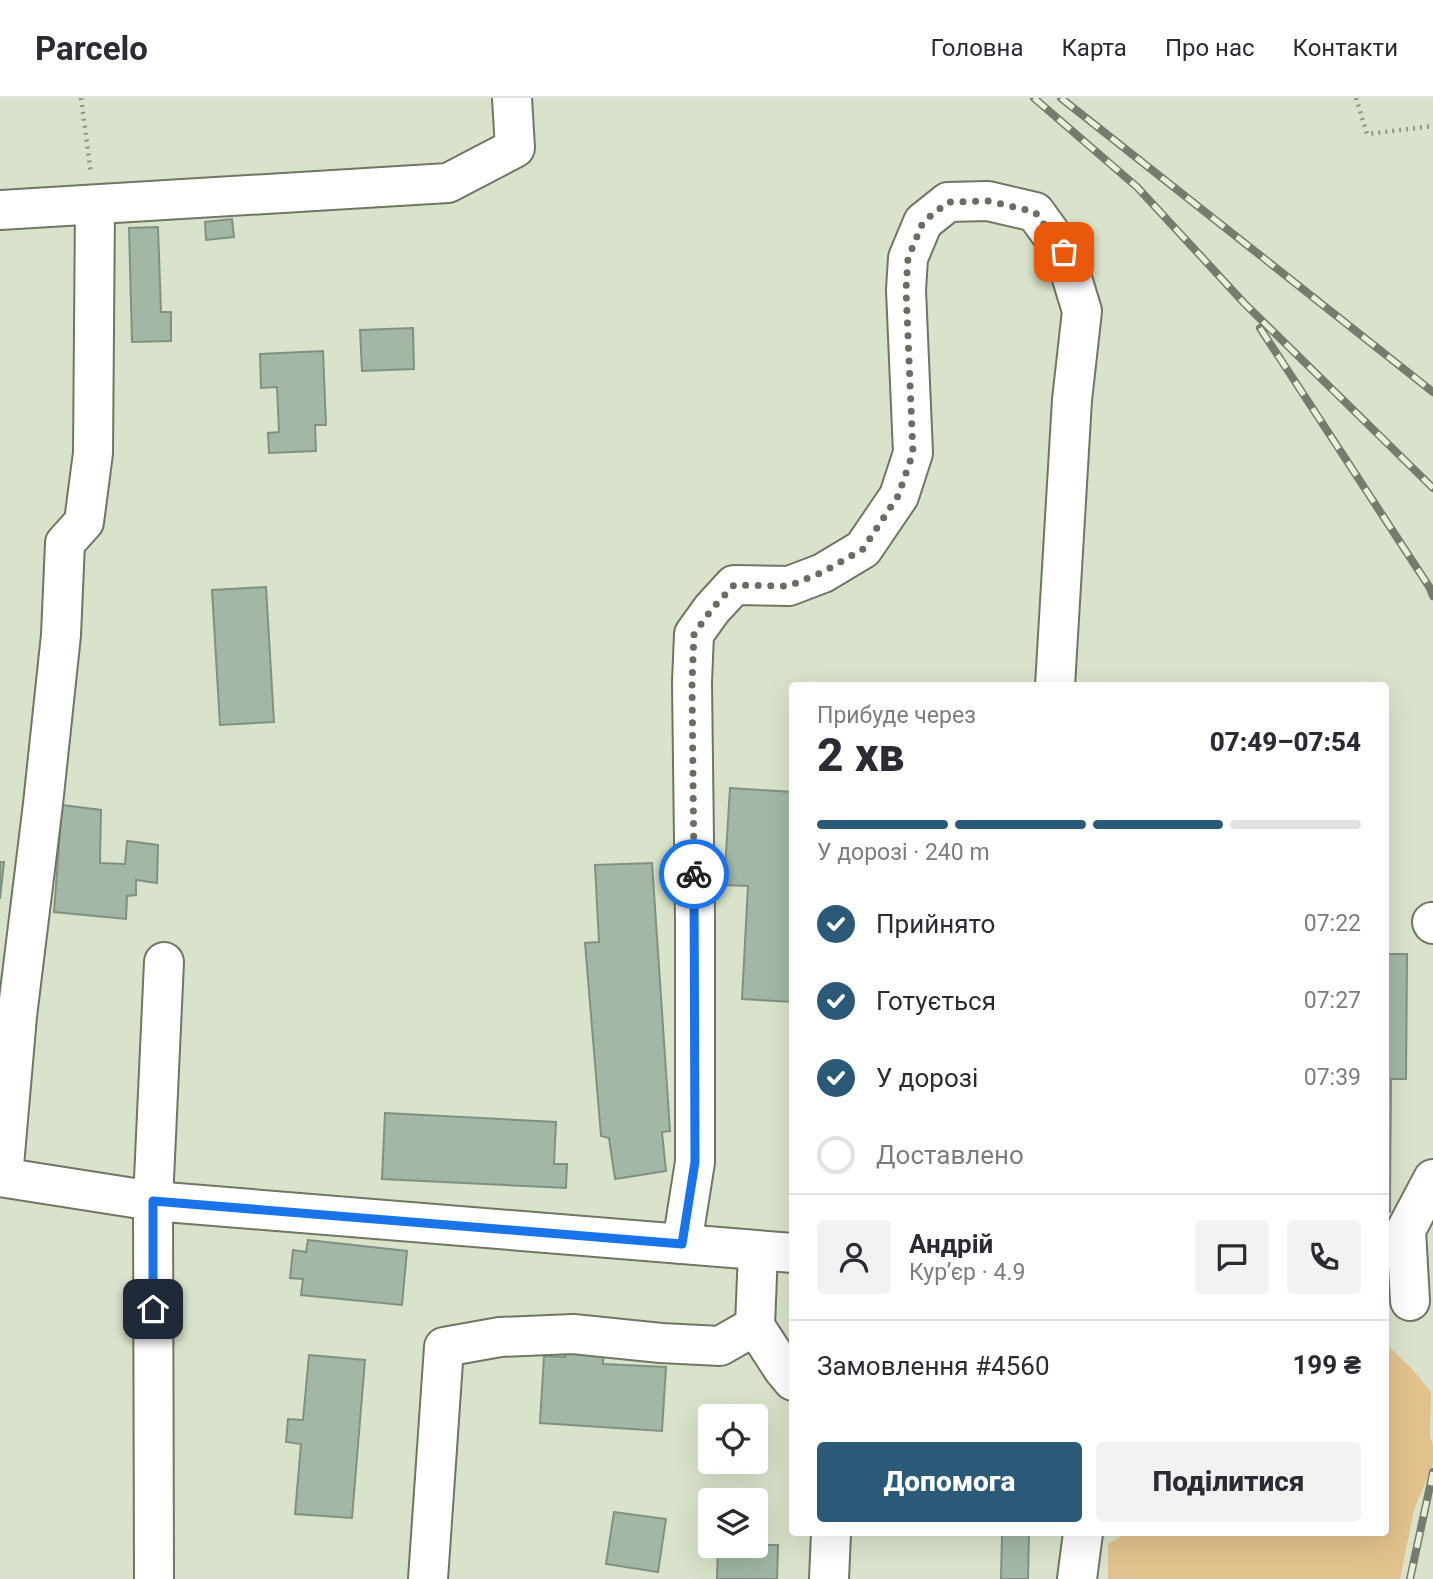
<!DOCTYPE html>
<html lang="uk">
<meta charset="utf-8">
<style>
body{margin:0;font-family:Roboto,sans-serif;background:#f2f2f3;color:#2b2b33;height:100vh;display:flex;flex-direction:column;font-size:26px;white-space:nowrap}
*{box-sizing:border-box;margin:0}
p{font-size:23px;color:#7c7c81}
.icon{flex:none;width:38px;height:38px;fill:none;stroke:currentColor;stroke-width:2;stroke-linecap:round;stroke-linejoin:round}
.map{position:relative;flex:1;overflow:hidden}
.sheet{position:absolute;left:789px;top:584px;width:600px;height:854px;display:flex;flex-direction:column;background:#fff;border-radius:7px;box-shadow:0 7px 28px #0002}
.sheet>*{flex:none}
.buttons{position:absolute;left:698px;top:1306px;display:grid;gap:14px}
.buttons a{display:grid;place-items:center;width:70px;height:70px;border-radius:7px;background:#fff;box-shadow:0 7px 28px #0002;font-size:35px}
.pin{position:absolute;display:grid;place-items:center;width:60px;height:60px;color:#fff;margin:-30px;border-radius:14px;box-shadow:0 4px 10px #0006}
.courier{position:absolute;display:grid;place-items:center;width:70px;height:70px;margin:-35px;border:5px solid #1a73e8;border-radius:50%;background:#fff;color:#222;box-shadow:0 2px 9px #0007}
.headline em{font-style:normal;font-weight:800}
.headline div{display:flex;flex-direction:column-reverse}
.headline{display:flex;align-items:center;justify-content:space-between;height:119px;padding:0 28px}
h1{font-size:46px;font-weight:800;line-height:52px}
.bar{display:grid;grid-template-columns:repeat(4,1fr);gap:10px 7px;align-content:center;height:84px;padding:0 28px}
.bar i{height:9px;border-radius:5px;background:#e1e1e2}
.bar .on{background:#2b5a79}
.bar p{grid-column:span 4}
.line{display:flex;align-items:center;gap:18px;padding:0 28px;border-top:2px solid #e1e1e2}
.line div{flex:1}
.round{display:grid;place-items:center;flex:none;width:74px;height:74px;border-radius:7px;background:#f2f2f3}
ol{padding:0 28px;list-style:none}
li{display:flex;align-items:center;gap:21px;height:77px}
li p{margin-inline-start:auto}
li .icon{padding:7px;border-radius:50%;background:#2b5a79;color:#fff;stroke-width:4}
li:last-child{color:#7c7c81}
li i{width:38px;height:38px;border:4px solid #e1e1e2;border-radius:50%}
.action{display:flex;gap:14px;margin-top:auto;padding:14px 28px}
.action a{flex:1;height:80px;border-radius:7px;background:#2b5a79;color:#fff;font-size:28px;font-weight:800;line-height:80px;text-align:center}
.action a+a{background:#f2f2f3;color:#2b2b33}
header{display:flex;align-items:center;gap:42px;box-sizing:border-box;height:98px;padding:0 35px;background:#fff;border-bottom:2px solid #e1e1e2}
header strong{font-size:33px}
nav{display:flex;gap:38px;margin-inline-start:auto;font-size:24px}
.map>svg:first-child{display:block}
</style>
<header>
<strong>Parcelo</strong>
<nav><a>Головна</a><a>Карта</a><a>Про нас</a><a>Контакти</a></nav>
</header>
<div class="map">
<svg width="1433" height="1481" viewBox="0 0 1433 1481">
<rect width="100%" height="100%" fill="#d9e3cb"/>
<path fill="#e1c28d" d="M 1386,1246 L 1413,1272 L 1431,1294 L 1430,1339 L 1433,1347 L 1433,1366 L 1414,1412 L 1400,1481 L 1108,1481 L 1108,1446 L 1127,1435 L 1386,1435 Z"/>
<g fill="#a2b7a5" stroke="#7f9281" stroke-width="2">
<path d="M 232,121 L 234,139 L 206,142 L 205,124 Z"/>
<path d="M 158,129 L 161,214 L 171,214 L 171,243 L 132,244 L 129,130 Z"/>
<path d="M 413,230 L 414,271 L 362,273 L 360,232 Z"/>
<path d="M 323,253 L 326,327 L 315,327 L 316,353 L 269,355 L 268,335 L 279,334 L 277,289 L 261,290 L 260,256 Z"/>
<path d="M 266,489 L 274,624 L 220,627 L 212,492 Z"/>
<path d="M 730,690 L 793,694 L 793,904 L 742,901 L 748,788 L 724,787 Z"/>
<path d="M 62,707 L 101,712 L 100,765 L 125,766 L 127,743 L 158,747 L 157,785 L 136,782 L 136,797 L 127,798 L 126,821 L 54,814 Z"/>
<path d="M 0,764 L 4,764 L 0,801 Z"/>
<path d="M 652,765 L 670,1033 L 662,1034 L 666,1073 L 615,1081 L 609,1040 L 601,1038 L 585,845 L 599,844 L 595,767 Z"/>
<path d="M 1386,856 L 1407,856 L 1406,981 L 1391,981 L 1390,1114 L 1386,1114 Z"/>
<path d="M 385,1015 L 556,1024 L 554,1066 L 567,1066 L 566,1090 L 382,1081 Z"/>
<path d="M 308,1142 L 407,1153 L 402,1207 L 301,1197 L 303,1181 L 290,1180 L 293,1152 L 306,1154 Z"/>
<path d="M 566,1247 L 604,1250 L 603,1266 L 666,1269 L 662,1333 L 540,1325 L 544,1258 L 565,1259 Z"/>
<path d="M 309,1257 L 365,1262 L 352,1420 L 295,1416 L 301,1346 L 286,1344 L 288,1321 L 303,1322 Z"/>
<path d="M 614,1414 L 666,1421 L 658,1474 L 606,1466 Z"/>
<path d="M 1002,1435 L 1029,1435 L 1028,1481 L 1001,1481 Z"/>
<path d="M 718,1447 L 778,1447 L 777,1481 L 717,1481 Z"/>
</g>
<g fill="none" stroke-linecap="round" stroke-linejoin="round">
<g stroke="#6e7762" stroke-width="42">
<g id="minor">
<path d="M 0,112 L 448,85 L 515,50 L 512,0"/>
<path d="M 1432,824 L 1433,826"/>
<path d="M 164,864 L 153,1103 L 793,1155"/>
<path d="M 0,1079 L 153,1103 L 154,1481"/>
<path d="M 3,1079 L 17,918 L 43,706 L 61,537 L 65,445 L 84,424 L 93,355 L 95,107"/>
<path d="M 682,1146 L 695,1064 L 695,822 L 692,584 L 694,536 L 712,511 L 734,487 L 789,488 L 823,475 L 863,451 L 899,398 L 913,355 L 906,192 L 908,160 L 923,124 L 948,104 L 988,103 L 1035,114 L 1064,154 L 1082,213 L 1072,302 L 1055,588"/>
<path d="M 758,1153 L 755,1228 L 783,1271 L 793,1283"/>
<path d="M 1410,1203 L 1406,1132 L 1433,1081"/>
<path d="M 428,1481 L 444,1249 L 500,1239 L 573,1236 L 661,1245 L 720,1248 L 755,1228"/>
<path d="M 829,1481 L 831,1435"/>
<path d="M 1077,1481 L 1083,1435"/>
</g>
</g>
<g stroke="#8f9685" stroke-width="4.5" stroke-dasharray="2 5" stroke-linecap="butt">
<path d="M 81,0 L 91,76"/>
<path d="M 1356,0 L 1367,36 L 1433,28"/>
</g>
<use href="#minor" stroke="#fff" stroke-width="38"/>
<g stroke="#757c6d" stroke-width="8">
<g id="rail">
<path d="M 1034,0 L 1137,89 L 1245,206 L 1433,390"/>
<path d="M 1061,0 L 1433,294"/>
<path d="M 1260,230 L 1430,490 L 1433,498"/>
<path d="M 1410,1481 L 1433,1374"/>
</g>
</g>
<use href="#rail" stroke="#e6f1d8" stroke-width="5" stroke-dasharray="16" stroke-linecap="butt"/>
</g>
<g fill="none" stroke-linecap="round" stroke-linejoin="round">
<path stroke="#686e60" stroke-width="7" stroke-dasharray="0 12.6" d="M 694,776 L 692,584 L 694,536 L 712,511 L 734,487 L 789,488 L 823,474 L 863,451 L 898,398 L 913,355 L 906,192 L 908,160 L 923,124 L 948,104 L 989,103 L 1035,114 L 1064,154"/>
<path stroke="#1a73e8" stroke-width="9" d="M 153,1211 L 153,1103 L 682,1146 L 695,1064 L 694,776"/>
</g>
</svg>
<div class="buttons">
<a><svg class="icon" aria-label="locate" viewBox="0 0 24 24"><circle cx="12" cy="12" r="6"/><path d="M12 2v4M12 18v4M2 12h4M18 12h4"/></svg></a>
<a><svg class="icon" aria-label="layers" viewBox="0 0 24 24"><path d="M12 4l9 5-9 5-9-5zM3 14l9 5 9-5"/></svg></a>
</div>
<div class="pin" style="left:1064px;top:154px;background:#ea580c"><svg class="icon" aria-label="bag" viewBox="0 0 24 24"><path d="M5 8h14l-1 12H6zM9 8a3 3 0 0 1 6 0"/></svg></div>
<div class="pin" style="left:153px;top:1211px;background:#1f2937"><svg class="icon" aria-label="home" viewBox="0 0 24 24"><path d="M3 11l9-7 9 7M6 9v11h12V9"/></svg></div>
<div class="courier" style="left:694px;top:776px"><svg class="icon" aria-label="bike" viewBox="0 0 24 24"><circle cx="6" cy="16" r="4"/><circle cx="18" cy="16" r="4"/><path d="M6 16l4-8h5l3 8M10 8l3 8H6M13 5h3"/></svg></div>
<section class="sheet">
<div class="headline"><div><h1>2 хв</h1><p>Прибуде через</p></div><em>07:49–07:54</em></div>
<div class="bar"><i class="on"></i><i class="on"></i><i class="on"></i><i></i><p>У дорозі · 240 m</p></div>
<ol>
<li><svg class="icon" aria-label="check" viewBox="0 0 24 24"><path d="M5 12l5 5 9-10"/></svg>Прийнято<p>07:22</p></li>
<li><svg class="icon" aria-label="check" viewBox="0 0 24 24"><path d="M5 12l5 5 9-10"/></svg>Готується<p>07:27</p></li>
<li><svg class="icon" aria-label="check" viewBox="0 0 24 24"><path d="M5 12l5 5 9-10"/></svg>У дорозі<p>07:39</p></li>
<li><i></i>Доставлено</li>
</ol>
<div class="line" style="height:126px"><a class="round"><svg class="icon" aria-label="person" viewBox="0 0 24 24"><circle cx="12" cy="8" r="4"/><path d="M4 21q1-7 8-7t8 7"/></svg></a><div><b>Андрій</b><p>Кур’єр · 4.9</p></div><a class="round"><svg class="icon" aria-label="chat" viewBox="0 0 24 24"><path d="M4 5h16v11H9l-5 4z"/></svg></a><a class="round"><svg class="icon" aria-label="phone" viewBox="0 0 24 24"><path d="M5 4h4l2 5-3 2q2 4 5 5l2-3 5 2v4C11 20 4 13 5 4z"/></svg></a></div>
<div class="line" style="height:91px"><div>Замовлення #4560</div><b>199 ₴</b></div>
<div class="action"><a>Допомога</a><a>Поділитися</a></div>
</section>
</div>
